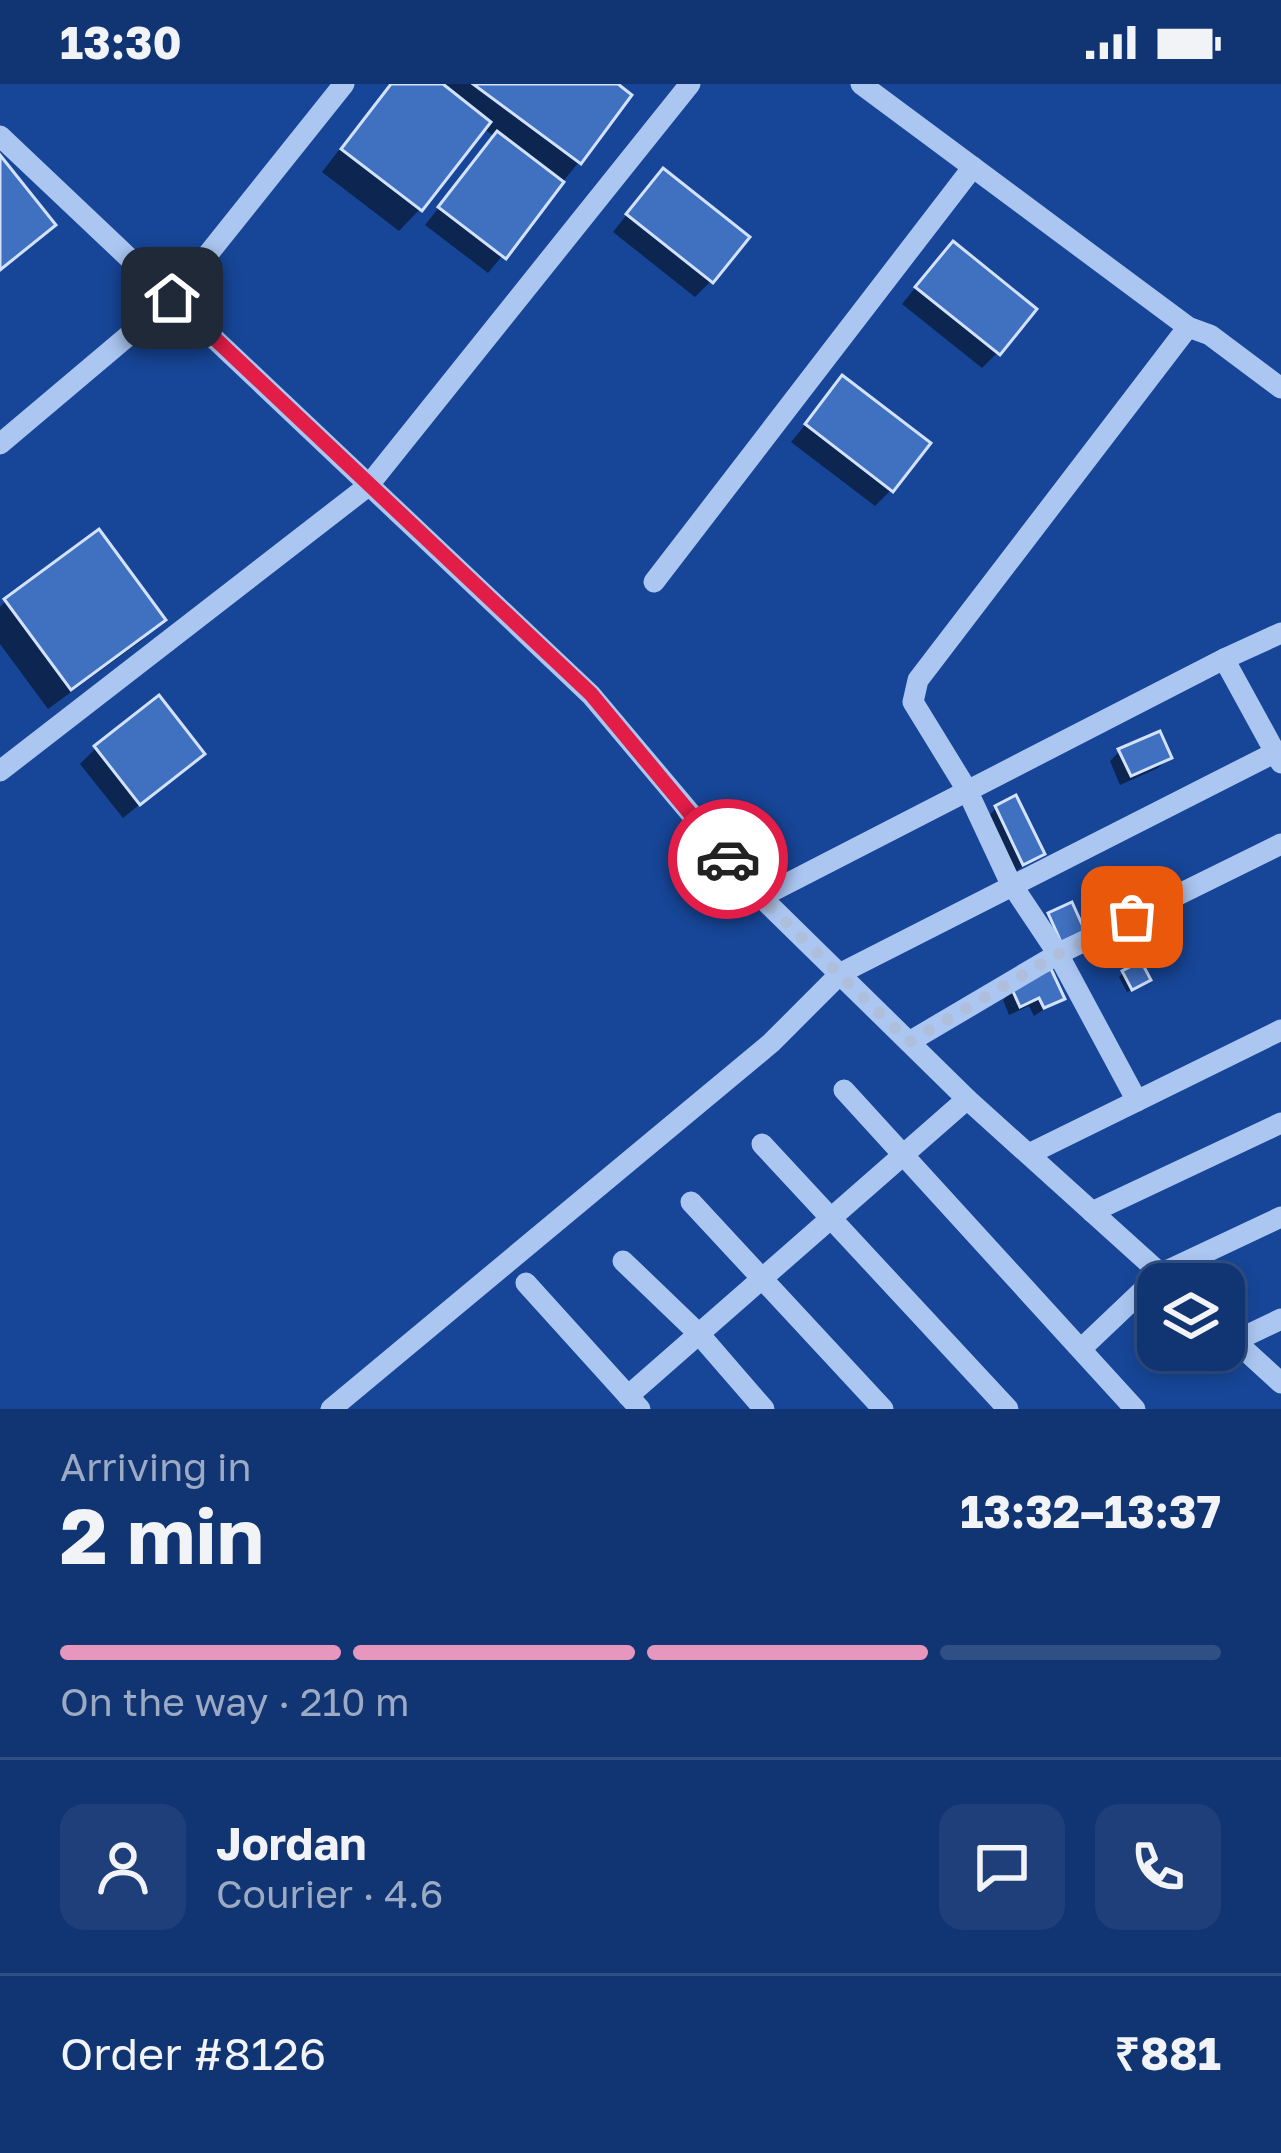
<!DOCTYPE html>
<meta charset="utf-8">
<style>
body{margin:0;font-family:"Golos Text",sans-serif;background:#1e3f7a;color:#f1f3f6;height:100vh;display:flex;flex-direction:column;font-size:45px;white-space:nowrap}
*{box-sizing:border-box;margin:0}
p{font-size:39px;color:#9caac4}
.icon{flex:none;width:66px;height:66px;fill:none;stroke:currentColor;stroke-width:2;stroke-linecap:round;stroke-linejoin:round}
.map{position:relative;height:1325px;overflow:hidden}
.sheet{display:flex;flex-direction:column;background:#113472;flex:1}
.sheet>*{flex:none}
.tools{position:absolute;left:1137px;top:1179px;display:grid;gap:24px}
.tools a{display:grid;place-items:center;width:108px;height:108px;border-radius:24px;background:#113472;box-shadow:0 6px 18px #0003,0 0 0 3px #304f84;font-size:60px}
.pin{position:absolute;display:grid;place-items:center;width:102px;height:102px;color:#fff;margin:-51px;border-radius:24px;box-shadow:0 6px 18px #0006}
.courier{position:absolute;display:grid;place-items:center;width:120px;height:120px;margin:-60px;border:9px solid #e11d48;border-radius:50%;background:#fff;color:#222;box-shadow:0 3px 15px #0007}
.summary em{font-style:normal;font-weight:700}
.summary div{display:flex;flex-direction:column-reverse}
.summary{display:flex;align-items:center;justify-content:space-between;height:204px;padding:0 60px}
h1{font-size:78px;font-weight:700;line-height:90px}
.bar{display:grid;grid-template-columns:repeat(4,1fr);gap:18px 12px;align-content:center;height:144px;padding:0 60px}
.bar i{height:15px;border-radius:9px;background:#304f84}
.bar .on{background:#e797bd}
.bar p{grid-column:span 4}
.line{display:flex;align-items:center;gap:30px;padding:0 60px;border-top:3px solid #304f84}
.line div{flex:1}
.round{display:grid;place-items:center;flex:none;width:126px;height:126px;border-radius:24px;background:#1e3f7a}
.status{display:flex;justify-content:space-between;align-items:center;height:84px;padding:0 60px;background:#113472;direction:ltr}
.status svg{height:33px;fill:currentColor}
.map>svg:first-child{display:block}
</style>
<div class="status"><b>13:30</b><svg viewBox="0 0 49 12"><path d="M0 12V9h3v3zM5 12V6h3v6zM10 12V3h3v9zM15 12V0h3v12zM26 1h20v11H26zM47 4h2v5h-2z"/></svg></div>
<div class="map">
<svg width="1281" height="1325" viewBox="0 0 1281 1325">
<rect width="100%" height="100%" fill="#174698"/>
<g fill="#0007">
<path d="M 390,0 L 613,0 L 579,78 L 488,189 L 425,141 L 495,53 L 483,44 L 420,125 L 399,147 L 322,88 Z"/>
<path d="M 648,104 L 711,197 L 695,213 L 613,148 Z"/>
<path d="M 937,177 L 997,269 L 982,284 L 902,220 Z"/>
<path d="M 843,295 L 891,406 L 875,422 L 791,358 Z"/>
<path d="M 6,517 L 162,535 L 141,557 L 48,625 L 0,560 L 0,523 Z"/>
<path d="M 96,664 L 201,670 L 123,734 L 80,680 Z"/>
<path d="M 1120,667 L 1169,674 L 1158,684 L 1120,701 L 1110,677 Z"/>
<path d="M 996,724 L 1042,769 L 1013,789 L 986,735 Z"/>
<path d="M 1123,889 L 1143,900 L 1127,908 L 1119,893 Z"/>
<path d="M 1013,906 L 1061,914 L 1034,932 L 1029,922 L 1009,931 L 1003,916 Z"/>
</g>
<g fill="#4070c0" stroke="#d2e2fc" stroke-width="3">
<path d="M 391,0 L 443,0 L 491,38 L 422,127 L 341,65 Z"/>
<path d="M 473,0 L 618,0 L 632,11 L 581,80 Z"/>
<path d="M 497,47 L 564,98 L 506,175 L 438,123 Z"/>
<path d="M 0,71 L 56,141 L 0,186 Z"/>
<path d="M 663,84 L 750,153 L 713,199 L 626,130 Z"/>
<path d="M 953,157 L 1037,225 L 1000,271 L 915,203 Z"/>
<path d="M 842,291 L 931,359 L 893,408 L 805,340 Z"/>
<path d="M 99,445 L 166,536 L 71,606 L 4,515 Z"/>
<path d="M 159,611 L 205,670 L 140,721 L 94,662 Z"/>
<path d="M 1160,647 L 1172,674 L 1131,692 L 1118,665 Z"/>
<path d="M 1016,711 L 1045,770 L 1023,781 L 995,722 Z"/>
<path d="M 1072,818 L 1085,847 L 1061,858 L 1048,829 Z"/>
<path d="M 1141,877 L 1151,896 L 1132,906 L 1122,887 Z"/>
<path d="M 1051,885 L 1065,915 L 1044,924 L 1039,914 L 1020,923 L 1011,903 Z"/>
</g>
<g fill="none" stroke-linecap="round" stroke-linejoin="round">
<g stroke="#abc6f1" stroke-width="21">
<path d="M 861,0 L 1188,243 L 1210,251 L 1281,304"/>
<path d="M 0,52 L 591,611 L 761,813"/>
<path d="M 0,360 L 173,214 L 344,0"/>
<path d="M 654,498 L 973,83"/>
<path d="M 1224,575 L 1281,549"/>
<path d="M 0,687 L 368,402 L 690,0"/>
<path d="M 909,958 L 1058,870 L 1281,760"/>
<path d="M 844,1006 L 1135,1325"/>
<path d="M 1137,1017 L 1058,870 L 1010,798 L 967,706 L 913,618 L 918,596 L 1188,243"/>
<path d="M 762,1060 L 1008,1325"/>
<path d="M 1029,1070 L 1281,946"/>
<path d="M 691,1118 L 883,1325"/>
<path d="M 1092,1128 L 1281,1039"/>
<path d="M 623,1177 L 699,1250 L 764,1325"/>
<path d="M 526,1199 L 640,1325"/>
<path d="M 1172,1200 L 967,1015 L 761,813 L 1224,575 L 1281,679"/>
<path d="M 1224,1247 L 1281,1299"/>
<path d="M 1235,1257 L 1281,1235"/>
<path d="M 1081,1265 L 1160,1190 L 1281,1133"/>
<path d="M 628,1312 L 967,1015"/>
<path d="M 331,1325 L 771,959 L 841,889 L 1276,668"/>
</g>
</g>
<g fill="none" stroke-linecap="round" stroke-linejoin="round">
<path stroke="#aebedb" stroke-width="12" stroke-dasharray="0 21.6" d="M 728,775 L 760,813 L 909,958 L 1058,870 L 1132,833"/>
<path stroke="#e11d48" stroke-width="15" d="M 172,214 L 591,610 L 728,775"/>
</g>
</svg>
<div class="tools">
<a><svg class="icon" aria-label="layers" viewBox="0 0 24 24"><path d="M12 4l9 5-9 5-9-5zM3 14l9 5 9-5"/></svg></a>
</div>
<div class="pin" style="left:1132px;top:833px;background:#ea580c"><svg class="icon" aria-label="bag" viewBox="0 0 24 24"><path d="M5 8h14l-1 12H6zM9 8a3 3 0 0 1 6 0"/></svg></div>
<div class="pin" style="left:172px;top:214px;background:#1f2937"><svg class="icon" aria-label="home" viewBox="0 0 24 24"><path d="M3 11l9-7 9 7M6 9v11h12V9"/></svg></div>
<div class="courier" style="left:728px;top:775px"><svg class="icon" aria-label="car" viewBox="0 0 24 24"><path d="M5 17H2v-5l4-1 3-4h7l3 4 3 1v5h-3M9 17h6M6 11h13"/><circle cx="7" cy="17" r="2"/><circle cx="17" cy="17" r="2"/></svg></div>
</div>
<section class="sheet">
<div class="summary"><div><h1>2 min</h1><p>Arriving in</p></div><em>13:32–13:37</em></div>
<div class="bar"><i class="on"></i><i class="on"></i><i class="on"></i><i></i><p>On the way · 210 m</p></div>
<div class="line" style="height:216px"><a class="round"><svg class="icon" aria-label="person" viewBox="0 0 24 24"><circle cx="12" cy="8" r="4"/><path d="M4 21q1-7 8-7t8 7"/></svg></a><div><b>Jordan</b><p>Courier · 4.6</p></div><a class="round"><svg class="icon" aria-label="chat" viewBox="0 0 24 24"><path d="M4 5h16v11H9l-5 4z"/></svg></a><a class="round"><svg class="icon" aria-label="phone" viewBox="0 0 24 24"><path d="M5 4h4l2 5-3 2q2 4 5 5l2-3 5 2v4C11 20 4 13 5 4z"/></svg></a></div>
<div class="line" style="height:156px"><div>Order #8126</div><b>₹881</b></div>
</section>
